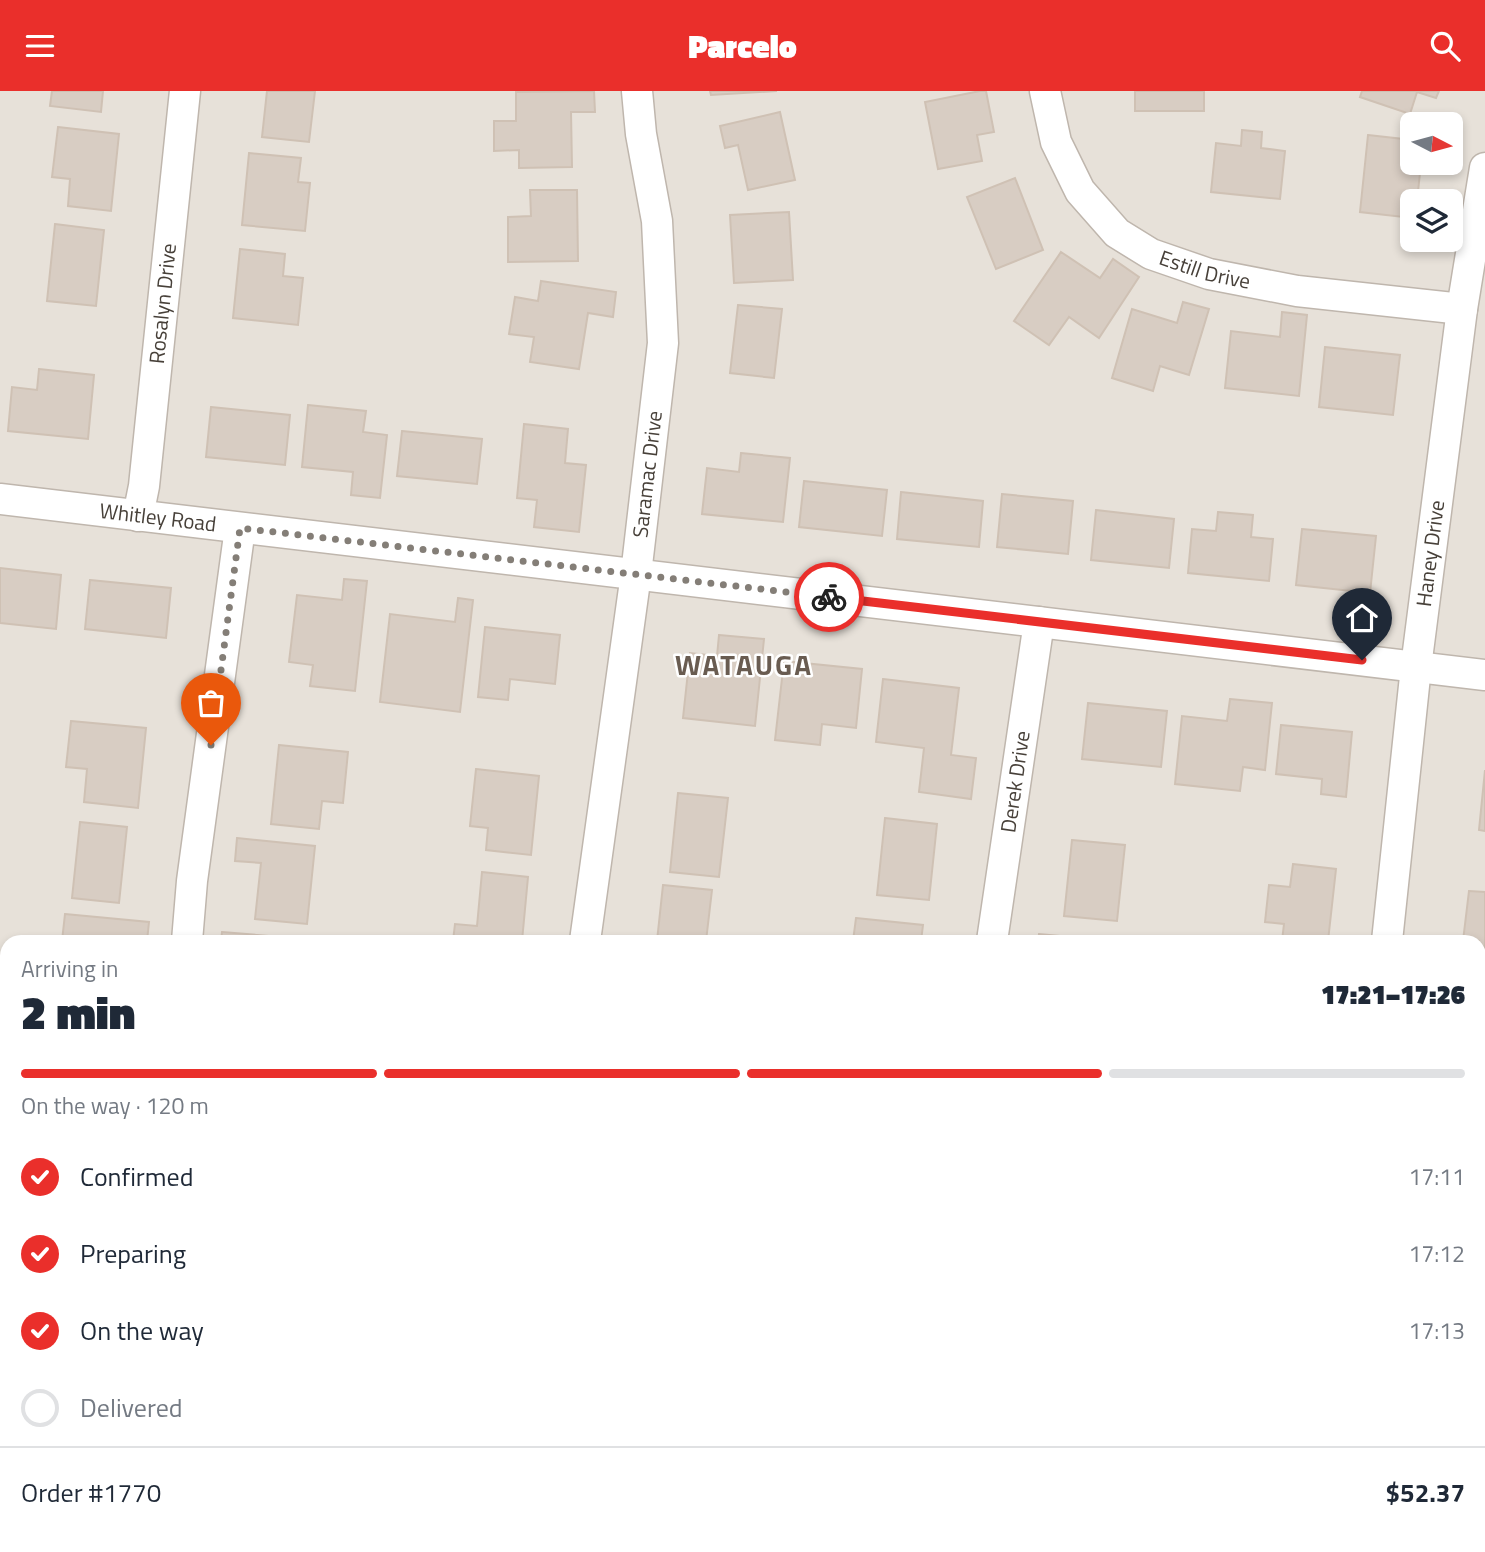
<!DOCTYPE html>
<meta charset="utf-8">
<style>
body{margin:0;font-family:"Titillium Web",sans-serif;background:#f2f2f3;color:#1f2937;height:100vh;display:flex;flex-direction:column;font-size:26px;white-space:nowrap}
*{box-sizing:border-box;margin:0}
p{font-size:23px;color:#747a83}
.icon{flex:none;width:38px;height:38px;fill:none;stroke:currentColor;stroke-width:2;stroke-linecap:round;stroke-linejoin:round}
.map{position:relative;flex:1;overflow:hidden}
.panel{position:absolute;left:0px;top:844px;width:1486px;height:618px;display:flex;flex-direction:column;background:#fff;border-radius:21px 21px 0 0;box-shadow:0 4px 10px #0003}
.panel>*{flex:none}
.needle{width:46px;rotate:96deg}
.buttons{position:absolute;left:1400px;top:21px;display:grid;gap:14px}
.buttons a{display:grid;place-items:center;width:63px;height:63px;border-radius:10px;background:#fff;box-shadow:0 4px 10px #0003;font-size:35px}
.pin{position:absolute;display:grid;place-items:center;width:60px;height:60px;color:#fff;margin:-72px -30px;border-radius:50% 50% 50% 0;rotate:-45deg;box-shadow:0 0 7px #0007}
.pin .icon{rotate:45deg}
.courier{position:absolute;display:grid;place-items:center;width:70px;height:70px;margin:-35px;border:5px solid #ea2f2b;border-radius:50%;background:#fff;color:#222;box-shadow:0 2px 9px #0007}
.head em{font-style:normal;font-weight:800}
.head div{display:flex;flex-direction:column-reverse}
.head{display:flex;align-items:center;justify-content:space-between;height:119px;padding:0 21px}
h1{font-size:46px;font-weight:800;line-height:52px}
.bar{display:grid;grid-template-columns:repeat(4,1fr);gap:10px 7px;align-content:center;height:84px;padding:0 21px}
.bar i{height:9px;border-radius:5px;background:#e0e1e3}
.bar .active{background:#ea2f2b}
.bar p{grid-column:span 4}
.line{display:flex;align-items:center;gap:18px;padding:0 21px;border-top:2px solid #e0e1e3}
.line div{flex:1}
ol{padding:0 21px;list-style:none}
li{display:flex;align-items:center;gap:21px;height:77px}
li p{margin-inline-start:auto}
li .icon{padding:7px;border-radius:50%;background:#ea2f2b;color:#fff;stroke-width:4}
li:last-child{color:#747a83}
li i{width:38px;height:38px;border:4px solid #e0e1e3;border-radius:50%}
header{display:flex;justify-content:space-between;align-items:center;height:91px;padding:0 21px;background:#ea2f2b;color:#fff;font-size:32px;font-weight:800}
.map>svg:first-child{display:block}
</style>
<header><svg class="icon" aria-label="menu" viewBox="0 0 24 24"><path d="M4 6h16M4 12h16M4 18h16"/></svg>Parcelo<svg class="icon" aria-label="search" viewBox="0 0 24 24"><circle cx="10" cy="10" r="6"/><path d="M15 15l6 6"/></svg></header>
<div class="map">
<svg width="1485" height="1461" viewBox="0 0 1485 1461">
<rect width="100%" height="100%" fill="#f4f0ea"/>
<path fill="#e7e1d9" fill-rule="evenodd" d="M 0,0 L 1485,0 L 1485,1461 L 0,1461 ZM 1412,33 L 1451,33 L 1451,72 L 1412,72 ZM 1412,110 L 1451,110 L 1451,149 L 1412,149 ZM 7,850 L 1479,850 L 1479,1454 L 7,1454 Z"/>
<g fill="#d8cdc3" stroke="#cfc1b4" stroke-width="2">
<path d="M 52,0 L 103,0 L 101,21 L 50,15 Z"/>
<path d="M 267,0 L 315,0 L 309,51 L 262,46 Z"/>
<path d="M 594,0 L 595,21 L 571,21 L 572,76 L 519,77 L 519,59 L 494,60 L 494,30 L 516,30 L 516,1 Z"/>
<path d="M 710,0 L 777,0 L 711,4 Z"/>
<path d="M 980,0 L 986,0 L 994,41 L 977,44 L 982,70 L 938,78 L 925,11 Z"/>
<rect x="1135" y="0" width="69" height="20"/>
<path d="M 1362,0 L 1439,0 L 1436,7 L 1417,1 L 1410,23 L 1360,6 Z"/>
<path d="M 780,21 L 795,89 L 748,99 L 738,54 L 725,57 L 720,35 Z"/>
<path d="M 58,36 L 119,43 L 111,120 L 68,115 L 70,88 L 52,86 Z"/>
<path d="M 1242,39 L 1262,41 L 1261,57 L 1285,60 L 1280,108 L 1211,101 L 1216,52 L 1241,55 Z"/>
<path d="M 1368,44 L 1412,49 L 1412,72 L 1421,72 L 1417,110 L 1412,110 L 1412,127 L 1360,121 Z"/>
<path d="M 249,62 L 301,67 L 298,91 L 310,92 L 305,140 L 242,134 Z"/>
<path d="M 1015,87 L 1043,159 L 996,178 L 967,106 Z"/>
<path d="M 530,99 L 577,99 L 578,170 L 508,171 L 508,126 L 531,125 Z"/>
<path d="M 789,121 L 793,189 L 734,192 L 730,124 Z"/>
<path d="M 55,133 L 104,139 L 96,215 L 47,210 Z"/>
<path d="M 240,158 L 285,163 L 283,185 L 303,187 L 298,234 L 233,227 Z"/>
<path d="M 1061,161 L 1100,187 L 1113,168 L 1139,186 L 1099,247 L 1069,226 L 1049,254 L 1014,230 Z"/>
<path d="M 541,190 L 616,201 L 613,226 L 588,222 L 579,278 L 530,271 L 534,246 L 509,243 L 515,206 L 538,210 Z"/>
<path d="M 1183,211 L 1209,218 L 1189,284 L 1160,275 L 1153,300 L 1112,287 L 1132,218 L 1177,232 Z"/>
<path d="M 738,214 L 782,218 L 774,287 L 730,282 Z"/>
<path d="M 1282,221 L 1307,224 L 1299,305 L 1225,297 L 1231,240 L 1280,246 Z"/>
<path d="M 1325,256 L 1400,264 L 1393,324 L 1319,316 Z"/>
<path d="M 39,278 L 94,284 L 88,348 L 8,340 L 12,296 L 37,299 Z"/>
<path d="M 308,314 L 366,320 L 363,341 L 387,344 L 380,407 L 351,404 L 353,381 L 302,376 Z"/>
<path d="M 211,316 L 290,324 L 285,374 L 206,366 Z"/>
<path d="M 524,333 L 568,338 L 565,372 L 586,374 L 579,441 L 534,436 L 537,409 L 517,407 Z"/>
<path d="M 402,340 L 482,348 L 477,393 L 397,385 Z"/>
<path d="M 741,362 L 790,367 L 783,431 L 702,423 L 707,377 L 739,381 Z"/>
<path d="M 804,390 L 887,399 L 882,445 L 799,436 Z"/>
<path d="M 901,401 L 983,410 L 979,456 L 897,448 Z"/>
<path d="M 1002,403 L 1073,410 L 1068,463 L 997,456 Z"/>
<path d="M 1096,419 L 1174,428 L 1169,477 L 1091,469 Z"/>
<path d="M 1218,421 L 1253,424 L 1251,446 L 1273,448 L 1269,490 L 1188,482 L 1192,438 L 1216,440 Z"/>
<path d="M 1302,438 L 1376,445 L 1370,502 L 1296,494 Z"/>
<path d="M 0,477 L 61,484 L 56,538 L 0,532 Z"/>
<path d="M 344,488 L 367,490 L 355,600 L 310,595 L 313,574 L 289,571 L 297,504 L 342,509 Z"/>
<path d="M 90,489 L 171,497 L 166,547 L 85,538 Z"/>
<path d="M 458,507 L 473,509 L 460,621 L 380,611 L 390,523 L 455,531 Z"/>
<path d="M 485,536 L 560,544 L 555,593 L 510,588 L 508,609 L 478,606 Z"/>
<path d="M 719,544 L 764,548 L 755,635 L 683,627 L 690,562 L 717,565 Z"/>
<path d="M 784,570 L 862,578 L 856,637 L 822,633 L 820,654 L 775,649 Z"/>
<path d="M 883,588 L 959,597 L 951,664 L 976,667 L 971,708 L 919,701 L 924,657 L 876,651 Z"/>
<path d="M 1230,608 L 1272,612 L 1265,679 L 1243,676 L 1240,700 L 1175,693 L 1182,625 L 1227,630 Z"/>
<path d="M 1088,612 L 1167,620 L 1161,676 L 1082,668 Z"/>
<path d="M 71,630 L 146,637 L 138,717 L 84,711 L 87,678 L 66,676 Z"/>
<path d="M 1281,634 L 1352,641 L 1346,706 L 1321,703 L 1322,688 L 1276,683 Z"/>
<path d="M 279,654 L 348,661 L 343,712 L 322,710 L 319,738 L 271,733 Z"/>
<path d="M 476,678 L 539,685 L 531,764 L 486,759 L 488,737 L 470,735 Z"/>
<path d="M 1485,679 L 1485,740 L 1479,739 Z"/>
<path d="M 678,702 L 728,707 L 719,786 L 670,781 Z"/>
<path d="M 885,727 L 937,733 L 929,809 L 877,804 Z"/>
<path d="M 80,731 L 127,736 L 119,812 L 72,807 Z"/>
<path d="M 237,747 L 315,755 L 307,833 L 255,828 L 261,772 L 235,770 Z"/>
<path d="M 1072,749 L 1125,754 L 1117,830 L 1064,825 Z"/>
<path d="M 1293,773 L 1336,778 L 1328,850 L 1282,850 L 1284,833 L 1265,831 L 1269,794 L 1290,796 Z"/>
<path d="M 482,781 L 528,786 L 522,850 L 453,850 L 455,833 L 477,835 Z"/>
<path d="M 663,794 L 712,799 L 706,850 L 657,850 Z"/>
<path d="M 1469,800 L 1485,801 L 1485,873 L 1479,873 L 1479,850 L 1463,850 Z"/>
<path d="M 65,823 L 149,831 L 147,850 L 62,850 Z"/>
<path d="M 856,827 L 923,834 L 921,850 L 853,850 Z"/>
<path d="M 222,841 L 305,848 L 304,850 L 221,850 Z"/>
<path d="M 1039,843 L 1112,850 L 1038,850 Z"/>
<rect x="1479" y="891" width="6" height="84"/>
<path d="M 1479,992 L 1485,992 L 1485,1073 L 1479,1072 Z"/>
<path d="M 1479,1087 L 1485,1088 L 1484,1172 L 1479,1171 Z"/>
<path d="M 7,1162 L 7,1201 L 0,1205 L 0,1166 Z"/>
<path d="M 0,1350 L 7,1354 L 7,1409 L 0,1406 Z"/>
<path d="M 292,1454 L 349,1454 L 358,1461 L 287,1461 Z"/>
<path d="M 798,1454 L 870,1454 L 877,1458 L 876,1461 L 795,1461 Z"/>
<path d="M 1166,1454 L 1241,1454 L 1239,1461 L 1164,1461 Z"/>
</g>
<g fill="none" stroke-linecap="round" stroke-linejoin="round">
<g stroke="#bfb6ad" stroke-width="33">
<g id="minor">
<path id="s1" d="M 1045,0 L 1056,51 L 1080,100 L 1117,142 L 1151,163 L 1209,183 L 1297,200 L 1462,218"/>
<path id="s2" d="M 0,408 L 1485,584"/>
<path id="s3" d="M 138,425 L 144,395 L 185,0"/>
<path d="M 187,850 L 192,790 L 240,437"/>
<path id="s4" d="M 585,850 L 636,483 L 663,252 L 657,130 L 641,43 L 637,0"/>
<path id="s5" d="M 992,850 L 1039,531"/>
<path id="s6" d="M 1387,850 L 1416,576 L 1462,218 L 1485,77"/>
<path d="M 968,1454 L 979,1461"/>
<path d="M 205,1461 L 211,1454"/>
<path d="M 1308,1461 L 1309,1454"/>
</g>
</g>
<use href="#minor" stroke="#fff" stroke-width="30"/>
</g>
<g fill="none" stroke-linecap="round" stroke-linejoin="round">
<path stroke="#847e77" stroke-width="7" stroke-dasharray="0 12.6" d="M 211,654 L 240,437 L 829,506"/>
<path stroke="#ea2f2b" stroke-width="9" d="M 829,506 L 1362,569"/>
</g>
<g text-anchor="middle" stroke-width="5" stroke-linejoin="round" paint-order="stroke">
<g font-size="21" fill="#474039" stroke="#fff">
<text dy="7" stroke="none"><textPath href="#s1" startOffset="259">Estill Drive</textPath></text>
<text dy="7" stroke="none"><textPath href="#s3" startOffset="214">Rosalyn Drive</textPath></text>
<text dy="7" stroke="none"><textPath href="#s4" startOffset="471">Saramac Drive</textPath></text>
<text dy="7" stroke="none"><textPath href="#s2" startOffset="159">Whitley Road</textPath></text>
<text dy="7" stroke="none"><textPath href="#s6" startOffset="390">Haney Drive</textPath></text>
<text dy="7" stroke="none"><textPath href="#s5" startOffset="161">Derek Drive</textPath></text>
</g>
<g font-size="28" font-weight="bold" letter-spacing="2" fill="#695c51" stroke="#fff">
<text x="744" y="584">WATAUGA</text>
</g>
</g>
</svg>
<div class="buttons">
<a><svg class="needle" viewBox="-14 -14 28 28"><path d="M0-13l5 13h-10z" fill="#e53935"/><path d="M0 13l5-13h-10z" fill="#747a83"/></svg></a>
<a><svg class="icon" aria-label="layers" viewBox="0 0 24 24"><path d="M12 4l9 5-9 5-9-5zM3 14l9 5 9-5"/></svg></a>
</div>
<div class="pin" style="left:211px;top:654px;background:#ea580c"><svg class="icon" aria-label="bag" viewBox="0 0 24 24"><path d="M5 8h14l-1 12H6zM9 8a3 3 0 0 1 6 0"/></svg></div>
<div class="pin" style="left:1362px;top:569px;background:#1f2937"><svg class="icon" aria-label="home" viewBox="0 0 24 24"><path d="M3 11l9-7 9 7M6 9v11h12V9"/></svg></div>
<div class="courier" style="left:829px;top:506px"><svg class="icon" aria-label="bike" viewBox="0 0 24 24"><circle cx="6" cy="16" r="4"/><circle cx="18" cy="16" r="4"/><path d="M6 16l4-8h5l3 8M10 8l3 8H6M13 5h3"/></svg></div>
<section class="panel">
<div class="head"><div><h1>2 min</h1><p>Arriving in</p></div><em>17:21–17:26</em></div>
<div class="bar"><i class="active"></i><i class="active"></i><i class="active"></i><i></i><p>On the way · 120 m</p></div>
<ol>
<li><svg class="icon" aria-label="check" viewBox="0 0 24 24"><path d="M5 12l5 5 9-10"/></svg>Confirmed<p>17:11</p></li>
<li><svg class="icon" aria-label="check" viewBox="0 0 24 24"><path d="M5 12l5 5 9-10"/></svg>Preparing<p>17:12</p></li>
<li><svg class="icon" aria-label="check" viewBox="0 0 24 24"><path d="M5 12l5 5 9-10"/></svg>On the way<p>17:13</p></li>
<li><i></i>Delivered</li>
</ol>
<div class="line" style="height:91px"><div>Order #1770</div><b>$52.37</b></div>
</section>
</div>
